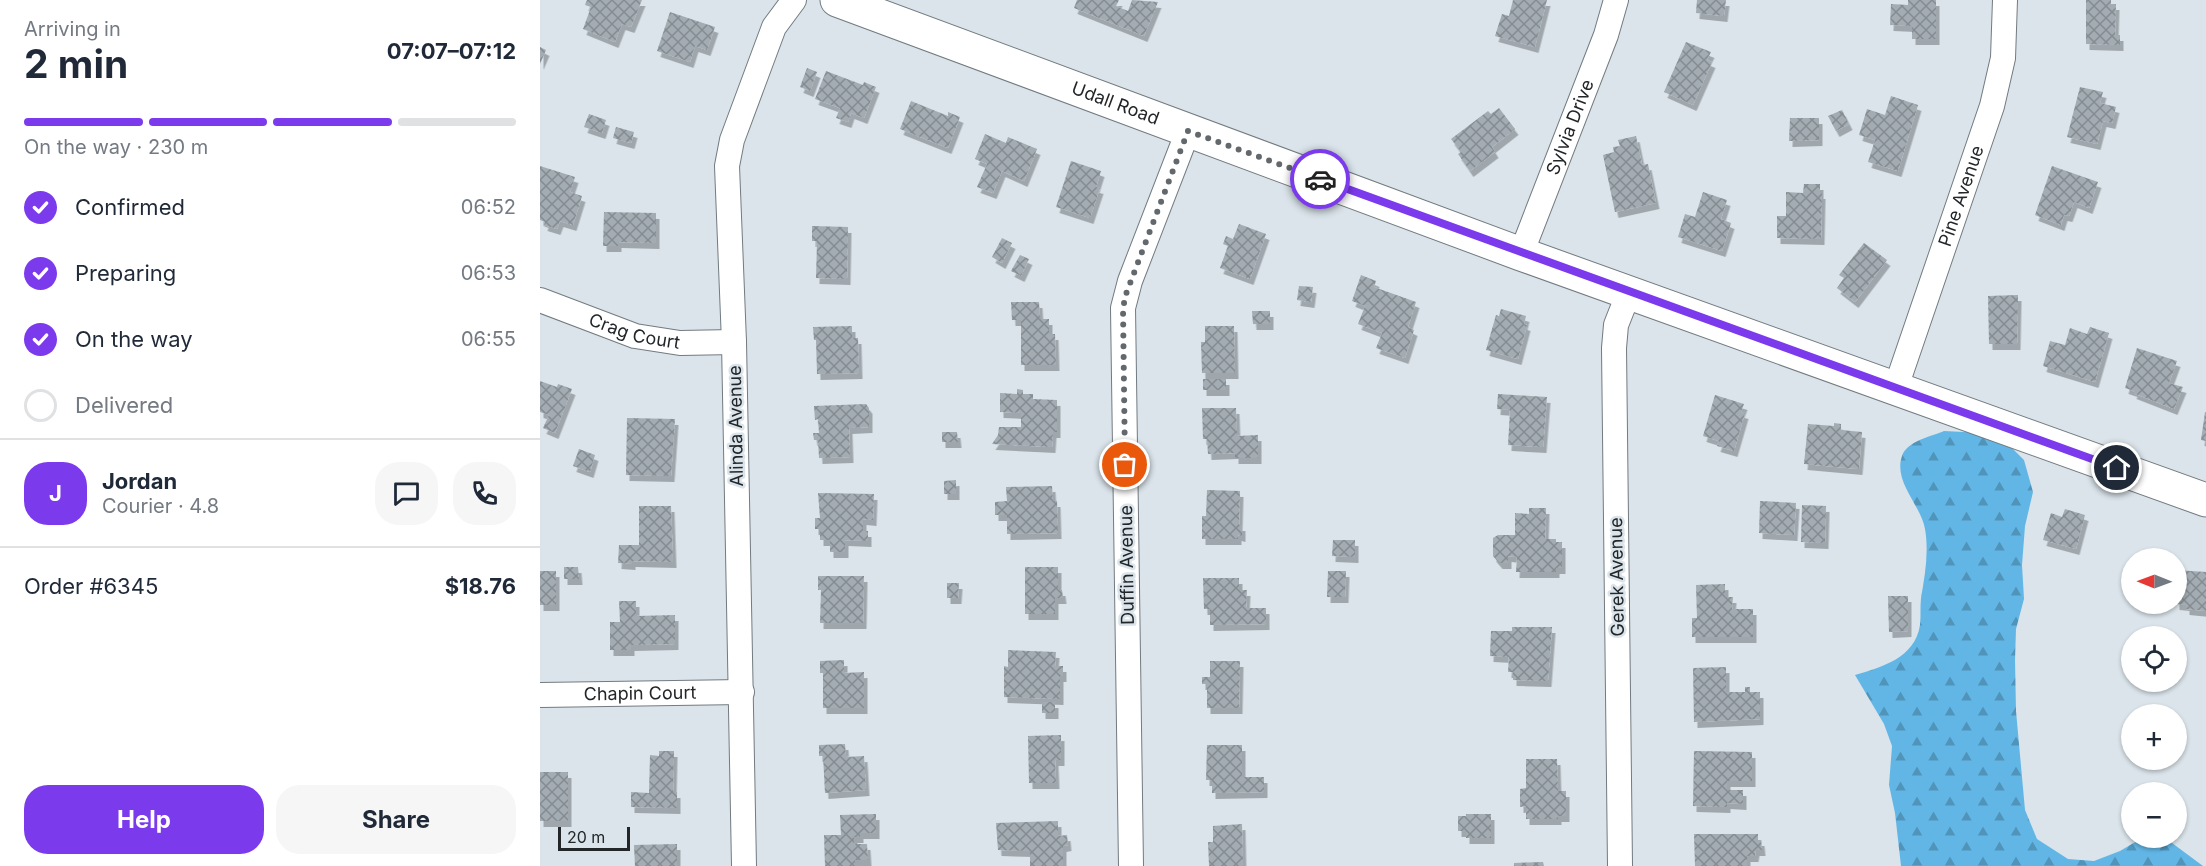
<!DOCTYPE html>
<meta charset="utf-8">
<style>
body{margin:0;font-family:Inter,sans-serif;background:#f6f6f7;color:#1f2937;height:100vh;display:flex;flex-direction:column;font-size:22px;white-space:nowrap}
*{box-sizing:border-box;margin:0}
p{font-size:20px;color:#747a83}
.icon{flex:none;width:33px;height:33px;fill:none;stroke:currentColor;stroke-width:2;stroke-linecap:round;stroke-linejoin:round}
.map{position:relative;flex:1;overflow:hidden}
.details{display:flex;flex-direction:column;background:#fff;width:540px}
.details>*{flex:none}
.needle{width:39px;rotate:271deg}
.fabs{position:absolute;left:1581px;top:548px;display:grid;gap:12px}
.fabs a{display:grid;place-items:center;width:66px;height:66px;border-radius:50%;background:#fff;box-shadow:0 2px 4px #0004;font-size:30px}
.scale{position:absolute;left:18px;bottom:15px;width:72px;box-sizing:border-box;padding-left:6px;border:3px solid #222628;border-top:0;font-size:16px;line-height:21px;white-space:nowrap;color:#222628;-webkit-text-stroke:4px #dae4ea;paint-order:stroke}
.pin{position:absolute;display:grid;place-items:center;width:51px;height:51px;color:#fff;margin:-26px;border:3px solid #fff;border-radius:50%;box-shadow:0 2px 6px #0007}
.courier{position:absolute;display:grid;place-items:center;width:60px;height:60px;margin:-30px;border:4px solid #7c3aed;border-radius:50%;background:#fff;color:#222;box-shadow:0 2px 8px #0007}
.headline em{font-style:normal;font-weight:700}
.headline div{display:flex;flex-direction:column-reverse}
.headline{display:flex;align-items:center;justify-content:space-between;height:102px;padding:0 24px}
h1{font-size:39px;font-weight:700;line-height:45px}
.bar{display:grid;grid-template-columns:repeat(4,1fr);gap:9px 6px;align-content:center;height:72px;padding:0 24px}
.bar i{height:8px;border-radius:4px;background:#e0e1e3}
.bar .current{background:#7c3aed}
.bar p{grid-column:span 4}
.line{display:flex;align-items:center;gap:15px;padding:0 24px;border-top:2px solid #e0e1e3}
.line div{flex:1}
.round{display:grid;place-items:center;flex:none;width:63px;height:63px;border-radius:24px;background:#f6f6f7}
ol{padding:0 24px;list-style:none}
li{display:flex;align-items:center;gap:18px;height:66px}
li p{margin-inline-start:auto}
li .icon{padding:6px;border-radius:50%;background:#7c3aed;color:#fff;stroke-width:4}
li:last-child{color:#747a83}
li i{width:33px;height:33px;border:3px solid #e0e1e3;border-radius:50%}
.action{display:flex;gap:12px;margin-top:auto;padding:12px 24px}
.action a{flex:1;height:69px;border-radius:24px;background:#7c3aed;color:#fff;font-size:24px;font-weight:700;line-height:69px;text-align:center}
.action a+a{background:#f6f6f7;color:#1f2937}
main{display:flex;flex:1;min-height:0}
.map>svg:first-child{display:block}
</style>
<main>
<section class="details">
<div class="headline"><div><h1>2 min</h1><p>Arriving in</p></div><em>07:07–07:12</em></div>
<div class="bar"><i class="current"></i><i class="current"></i><i class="current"></i><i></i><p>On the way · 230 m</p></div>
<ol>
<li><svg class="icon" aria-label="check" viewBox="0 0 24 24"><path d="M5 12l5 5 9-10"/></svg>Confirmed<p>06:52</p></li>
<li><svg class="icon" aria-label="check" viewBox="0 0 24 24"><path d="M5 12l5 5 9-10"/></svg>Preparing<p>06:53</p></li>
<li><svg class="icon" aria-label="check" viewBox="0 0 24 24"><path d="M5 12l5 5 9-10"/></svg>On the way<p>06:55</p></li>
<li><i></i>Delivered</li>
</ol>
<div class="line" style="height:108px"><b class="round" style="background:#7c3aed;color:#fff">J</b><div><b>Jordan</b><p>Courier · 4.8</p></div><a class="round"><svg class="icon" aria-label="chat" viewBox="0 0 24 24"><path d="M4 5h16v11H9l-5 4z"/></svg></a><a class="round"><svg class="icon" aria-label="phone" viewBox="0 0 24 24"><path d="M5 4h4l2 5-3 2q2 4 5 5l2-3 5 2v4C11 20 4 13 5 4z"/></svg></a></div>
<div class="line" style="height:78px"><div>Order #6345</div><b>$18.76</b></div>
<div class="action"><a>Help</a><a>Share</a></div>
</section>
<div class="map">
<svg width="1666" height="866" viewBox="0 0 1666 866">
<defs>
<pattern id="forest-firs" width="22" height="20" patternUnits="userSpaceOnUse" patternTransform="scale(1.5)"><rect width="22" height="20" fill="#62b6e6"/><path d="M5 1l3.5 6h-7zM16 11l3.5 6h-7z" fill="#5094ba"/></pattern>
<pattern id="building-cross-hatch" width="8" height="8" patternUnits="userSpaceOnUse" patternTransform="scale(1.5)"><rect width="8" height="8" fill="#a3acb2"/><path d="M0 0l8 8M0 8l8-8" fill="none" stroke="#848c91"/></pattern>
<filter id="shadow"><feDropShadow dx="3.5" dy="6" stdDeviation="0" flood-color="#0004"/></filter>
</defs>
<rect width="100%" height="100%" fill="#dae4ea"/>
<path fill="url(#forest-firs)" d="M 1404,431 L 1444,433 L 1470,446 L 1484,460 L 1493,492 L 1485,526 L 1482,565 L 1484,599 L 1476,629 L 1475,660 L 1476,711 L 1485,810 L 1497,839 L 1528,859 L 1554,861 L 1580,851 L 1602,838 L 1615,837 L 1628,840 L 1663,866 L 1361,866 L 1355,813 L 1349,785 L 1352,746 L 1344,724 L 1315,675 C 1342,667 1375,658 1380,625 C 1381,616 1380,607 1381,598 C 1385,575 1389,552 1385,529 C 1381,505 1353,482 1362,456 C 1367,441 1392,436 1404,431 Z"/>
<g fill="url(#building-cross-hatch)" filter="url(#shadow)">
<path d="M 47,0 L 102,0 L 91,27 L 82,24 L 75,42 L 43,29 L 51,7 L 45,5 Z"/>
<path d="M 537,0 L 579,0 L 576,6 L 588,11 L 592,0 L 618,2 L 604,36 L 534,8 Z"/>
<path d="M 973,0 L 1007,0 L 995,47 L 955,36 L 962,14 L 969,16 Z"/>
<path d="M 1157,0 L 1186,0 L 1184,16 L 1156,13 Z"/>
<path d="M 1368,0 L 1396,0 L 1396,39 L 1372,39 L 1372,26 L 1350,25 L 1351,4 L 1368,5 Z"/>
<path d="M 1546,0 L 1571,0 L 1571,4 L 1576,4 L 1575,35 L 1580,35 L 1580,45 L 1546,44 Z"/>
<path d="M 130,12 L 175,27 L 167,50 L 155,46 L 150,62 L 117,51 Z"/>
<path d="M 1146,42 L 1171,52 L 1167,60 L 1172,62 L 1153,105 L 1124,92 Z"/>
<path d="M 0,47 L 6,50 L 0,64 Z"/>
<path d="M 267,68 L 277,72 L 270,91 L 260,87 Z"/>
<path d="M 286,71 L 323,85 L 324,82 L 336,87 L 324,118 L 311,113 L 308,122 L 296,118 L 300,108 L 275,99 Z"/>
<path d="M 1540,87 L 1563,92 L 1560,103 L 1576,107 L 1572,123 L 1563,121 L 1557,144 L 1527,137 Z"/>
<path d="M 1351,96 L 1378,105 L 1358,171 L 1328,162 L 1335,140 L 1319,135 L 1327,109 L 1345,115 Z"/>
<path d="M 371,101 L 408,116 L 408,112 L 420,117 L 408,148 L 360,129 Z"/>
<path d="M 959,108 L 975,129 L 952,147 L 955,152 L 930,171 L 918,154 L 921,152 L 911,139 L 948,111 L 951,114 Z"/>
<path d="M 1302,110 L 1309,124 L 1296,131 L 1288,116 Z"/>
<path d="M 49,114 L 66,120 L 62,133 L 44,127 Z"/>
<path d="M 1250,118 L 1279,118 L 1279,140 L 1249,141 Z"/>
<path d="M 76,127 L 94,132 L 91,143 L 73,138 Z"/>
<path d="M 445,134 L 466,143 L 468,137 L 497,149 L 484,181 L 462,171 L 453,193 L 437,187 L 447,164 L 435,159 Z"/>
<path d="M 1096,136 L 1102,165 L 1108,164 L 1116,203 L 1075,212 L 1063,155 L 1074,152 L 1073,147 L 1080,146 L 1078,140 Z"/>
<path d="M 531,161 L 561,171 L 556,187 L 560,188 L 550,218 L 516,207 Z"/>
<path d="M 0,166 L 35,177 L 30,192 L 42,196 L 33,225 L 20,221 L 17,229 L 4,225 L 5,222 L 0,220 Z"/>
<path d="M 1512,166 L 1558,182 L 1549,208 L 1534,202 L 1529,216 L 1524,215 L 1521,225 L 1495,215 Z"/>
<path d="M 1264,184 L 1280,184 L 1280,193 L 1282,193 L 1281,239 L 1237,238 L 1237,216 L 1246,216 L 1246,192 L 1263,193 Z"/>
<path d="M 1163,192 L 1187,200 L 1181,219 L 1191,223 L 1182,251 L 1138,237 L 1145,214 L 1155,217 Z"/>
<path d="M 64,212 L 116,213 L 116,243 L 78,242 L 78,246 L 63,246 Z"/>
<path d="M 699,224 L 726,234 L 710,279 L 680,268 L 688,246 L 683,244 L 686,236 L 693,239 Z"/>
<path d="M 272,226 L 308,227 L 307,279 L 276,278 L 277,241 L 272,241 Z"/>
<path d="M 462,238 L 472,243 L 462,263 L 452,257 Z"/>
<path d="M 1324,243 L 1347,260 L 1315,302 L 1297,288 L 1304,278 L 1299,275 Z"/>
<path d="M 480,255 L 489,259 L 481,276 L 471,271 Z"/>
<path d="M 821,275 L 836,281 L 834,287 L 876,302 L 868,327 L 874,330 L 865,358 L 836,348 L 842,333 L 818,324 L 825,306 L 812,301 Z"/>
<path d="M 759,286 L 773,287 L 771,302 L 757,300 Z"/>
<path d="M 1478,295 L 1477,344 L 1449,344 L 1448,296 Z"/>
<path d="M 471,302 L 499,302 L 500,319 L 509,319 L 509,334 L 515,334 L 516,365 L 481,365 L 481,320 L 472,320 Z"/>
<path d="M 961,309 L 986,316 L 984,324 L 987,325 L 978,359 L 946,350 L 956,315 L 959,316 Z"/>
<path d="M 712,311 L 730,311 L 730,324 L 713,324 Z"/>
<path d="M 312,326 L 312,338 L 318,338 L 319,373 L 277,374 L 276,340 L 274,340 L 273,327 Z"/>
<path d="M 665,326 L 694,326 L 695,373 L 662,373 L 661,342 L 665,342 Z"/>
<path d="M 1550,327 L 1569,333 L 1555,382 L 1503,366 L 1510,341 L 1525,345 L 1530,328 L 1547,334 Z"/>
<path d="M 1597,348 L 1637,361 L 1629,383 L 1643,387 L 1634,409 L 1593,393 L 1594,391 L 1585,388 Z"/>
<rect x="663" y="379" width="23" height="11"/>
<path d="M 0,381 L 17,387 L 18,384 L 32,389 L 15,433 L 3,428 L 9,415 L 0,412 Z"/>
<path d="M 477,389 L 483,390 L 483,394 L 493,394 L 493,399 L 517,400 L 517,432 L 513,432 L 512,447 L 452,444 L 458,435 L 459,427 L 481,427 L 481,413 L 460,412 L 460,393 L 477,394 Z"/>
<path d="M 958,394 L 1007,397 L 1003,447 L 968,445 L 970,410 L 957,409 Z"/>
<path d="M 1175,395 L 1204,404 L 1201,412 L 1205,413 L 1194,451 L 1177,446 L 1179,441 L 1163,436 Z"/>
<path d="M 326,404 L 329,408 L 329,427 L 309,428 L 310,457 L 279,458 L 278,440 L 274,440 L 273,433 L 279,433 L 278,419 L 275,420 L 274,406 Z"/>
<path d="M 662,408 L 696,408 L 697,436 L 718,435 L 718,458 L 695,458 L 695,453 L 668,454 L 667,439 L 663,439 Z"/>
<path d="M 1665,412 L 1666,412 L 1666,441 L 1661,440 Z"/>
<path d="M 87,418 L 135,419 L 131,476 L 86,475 Z"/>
<path d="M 1294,423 L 1301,424 L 1301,430 L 1322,432 L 1319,469 L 1264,464 L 1268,424 L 1294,426 Z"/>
<path d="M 402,432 L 417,432 L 418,442 L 402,442 Z"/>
<path d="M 39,449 L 55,455 L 50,472 L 33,466 Z"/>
<path d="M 416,480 L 416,494 L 404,494 L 404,481 Z"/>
<path d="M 512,486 L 513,501 L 517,501 L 518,533 L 467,534 L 467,515 L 455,515 L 455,502 L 467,501 L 466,487 Z"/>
<path d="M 667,490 L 700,491 L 699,525 L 702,525 L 702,536 L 698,535 L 698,539 L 662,539 L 662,516 L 666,516 Z"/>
<path d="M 278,493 L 334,494 L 333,520 L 323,519 L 323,531 L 328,531 L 328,541 L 305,540 L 305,552 L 290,552 L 290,540 L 280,540 L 280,529 L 275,529 L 275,518 L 280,518 Z"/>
<path d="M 1220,501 L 1256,503 L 1254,535 L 1219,533 Z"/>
<path d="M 1262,505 L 1286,506 L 1285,543 L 1261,542 Z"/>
<path d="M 99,506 L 131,506 L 133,562 L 92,561 L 92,564 L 78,563 L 79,545 L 99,545 Z"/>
<path d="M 989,508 L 1006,508 L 1005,539 L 1016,539 L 1016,542 L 1022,542 L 1022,568 L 1016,568 L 1016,572 L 976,572 L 977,557 L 968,556 L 968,563 L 959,563 L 953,556 L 953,538 L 958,535 L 975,535 L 975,513 L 989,514 Z"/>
<path d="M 1525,509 L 1545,515 L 1536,549 L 1503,540 L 1511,513 L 1522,517 Z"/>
<path d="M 793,540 L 815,540 L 815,557 L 792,556 Z"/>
<path d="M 24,567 L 38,567 L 39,579 L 24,579 Z"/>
<path d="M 485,567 L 518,567 L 518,590 L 522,590 L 523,598 L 515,598 L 515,614 L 485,614 Z"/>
<path d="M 1636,570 L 1666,572 L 1666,611 L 1646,609 L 1646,605 L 1636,604 Z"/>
<rect x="0" y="571" width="16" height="34"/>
<path d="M 788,571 L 806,571 L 805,597 L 787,597 Z"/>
<path d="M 278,576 L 324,576 L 323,623 L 280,623 L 281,590 L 278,590 Z"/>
<path d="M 663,578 L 699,578 L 699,590 L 707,590 L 706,608 L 726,608 L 726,624 L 670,625 L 670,609 L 664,609 Z"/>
<path d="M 407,583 L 419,583 L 418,598 L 407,598 Z"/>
<path d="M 1185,584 L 1185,597 L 1193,597 L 1192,609 L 1213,609 L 1213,637 L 1152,637 L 1152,618 L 1157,618 L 1156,585 Z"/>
<path d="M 1348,596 L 1368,596 L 1368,631 L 1349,632 Z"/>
<path d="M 79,601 L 96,601 L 96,616 L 135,615 L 135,644 L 91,645 L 91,650 L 70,650 L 70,622 L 80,622 Z"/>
<path d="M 972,627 L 1012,627 L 1008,681 L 973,680 L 973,672 L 968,672 L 969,657 L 950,656 L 951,631 L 972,631 Z"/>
<path d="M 468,650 L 516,652 L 515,666 L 523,666 L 523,676 L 520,676 L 520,699 L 464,697 L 464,666 L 468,667 Z"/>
<path d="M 304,660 L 304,673 L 324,672 L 324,708 L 283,708 L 283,673 L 280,673 L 280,661 Z"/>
<path d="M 670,661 L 700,661 L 699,708 L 667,708 L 667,684 L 662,684 L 662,677 L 670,677 Z"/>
<path d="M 1186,667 L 1186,692 L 1205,692 L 1205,687 L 1210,687 L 1210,692 L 1220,692 L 1220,719 L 1154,722 L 1153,668 Z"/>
<rect x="502" y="702" width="13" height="11"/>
<path d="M 521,735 L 521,760 L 515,760 L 516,783 L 489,783 L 488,736 Z"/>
<path d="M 305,744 L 306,757 L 324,756 L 326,790 L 285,793 L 283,756 L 279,756 L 279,745 Z"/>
<path d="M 667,745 L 702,745 L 702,777 L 724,777 L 724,792 L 672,793 L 672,780 L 666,780 Z"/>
<path d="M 119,751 L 134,751 L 133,792 L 137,792 L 137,808 L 91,807 L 91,792 L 109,793 L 110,755 L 119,756 Z"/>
<path d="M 1154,751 L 1212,752 L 1212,781 L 1187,781 L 1187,790 L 1203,790 L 1203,804 L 1187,803 L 1187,807 L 1153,806 Z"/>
<path d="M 986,759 L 1017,759 L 1018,791 L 1026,791 L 1026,816 L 1018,816 L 1018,819 L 986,819 L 986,806 L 980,807 L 980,789 L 986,788 Z"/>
<rect x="0" y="772" width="28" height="49"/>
<path d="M 336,814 L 336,833 L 320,833 L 320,837 L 314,837 L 314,844 L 327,844 L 328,860 L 315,860 L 315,866 L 285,866 L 284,835 L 301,835 L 300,815 Z"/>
<path d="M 926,814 L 951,814 L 951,838 L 926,838 L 926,831 L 918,831 L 918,816 L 926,816 Z"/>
<path d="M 518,821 L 518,836 L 527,835 L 528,845 L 523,846 L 523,866 L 490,866 L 490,851 L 458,850 L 456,823 Z"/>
<path d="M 702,824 L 703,866 L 669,866 L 668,842 L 673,842 L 673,826 Z"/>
<path d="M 1154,834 L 1218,834 L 1218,840 L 1221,840 L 1222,850 L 1216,850 L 1215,856 L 1207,856 L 1207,866 L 1155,866 Z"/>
<path d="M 137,844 L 137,866 L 95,866 L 94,845 Z"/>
<path d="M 1003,862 L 1004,866 L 974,866 L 974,863 Z"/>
</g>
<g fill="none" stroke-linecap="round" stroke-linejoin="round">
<g stroke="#727b80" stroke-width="26">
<g id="minor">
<path id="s1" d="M 981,254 L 1066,35 L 1076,0"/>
<path id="s2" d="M 0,300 L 95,336 L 140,343 L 194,342"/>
<path id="s3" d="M 1356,387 L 1452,106 L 1463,58 L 1465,0"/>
<path id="s4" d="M 0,695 L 202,692"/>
<path d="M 204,866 L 194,342 L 187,166 L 192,140 L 234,27 L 254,0"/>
<path d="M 591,866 L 583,308 L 590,281 L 648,131"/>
<path d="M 1080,866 L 1074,348 L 1076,325 L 1089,292"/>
</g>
</g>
<g stroke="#727b80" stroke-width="35">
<g id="secondary">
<path id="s5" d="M 297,0 L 981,254 L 1666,500"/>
</g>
</g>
<use href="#minor" stroke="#fff" stroke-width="24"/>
<use href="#secondary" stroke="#fff" stroke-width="33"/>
</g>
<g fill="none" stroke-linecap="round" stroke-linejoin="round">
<path stroke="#62686c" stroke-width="6" stroke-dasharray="0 10.8" d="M 585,465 L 583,308 L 586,294 L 648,131 L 780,179"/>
<path stroke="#7c3aed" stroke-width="8" d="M 780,179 L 1577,468"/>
</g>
<g text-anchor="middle" stroke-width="5" stroke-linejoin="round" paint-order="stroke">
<g font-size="18" fill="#222628" stroke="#dae4ea">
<text dy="6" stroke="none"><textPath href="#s5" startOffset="297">Udall Road</textPath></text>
<text dy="6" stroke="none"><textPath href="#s1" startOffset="136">Sylvia Drive</textPath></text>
<text dy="6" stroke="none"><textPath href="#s3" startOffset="202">Pine Avenue</textPath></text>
<text dy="6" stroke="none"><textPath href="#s2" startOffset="100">Crag Court</textPath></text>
<text transform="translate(196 426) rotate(-91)" y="6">Alinda Avenue</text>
<text transform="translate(587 565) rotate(-91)" y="6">Duffin Avenue</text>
<text transform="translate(1077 577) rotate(-91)" y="6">Gerek Avenue</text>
<text dy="6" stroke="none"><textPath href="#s4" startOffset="100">Chapin Court</textPath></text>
</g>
</g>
</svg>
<div class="fabs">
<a><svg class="needle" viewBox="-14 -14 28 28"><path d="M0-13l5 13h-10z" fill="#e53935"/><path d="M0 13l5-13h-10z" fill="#747a83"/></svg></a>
<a><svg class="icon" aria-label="locate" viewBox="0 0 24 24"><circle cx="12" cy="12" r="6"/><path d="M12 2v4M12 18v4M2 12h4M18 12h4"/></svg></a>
<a>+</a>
<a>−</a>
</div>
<div class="scale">20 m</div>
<div class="pin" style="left:585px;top:465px;background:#ea580c"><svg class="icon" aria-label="bag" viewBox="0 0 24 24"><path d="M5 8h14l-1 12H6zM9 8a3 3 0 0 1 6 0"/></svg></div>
<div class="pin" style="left:1577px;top:468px;background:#1f2937"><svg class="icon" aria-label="home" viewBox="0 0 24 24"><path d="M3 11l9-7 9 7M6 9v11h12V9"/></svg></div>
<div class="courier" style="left:780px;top:179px"><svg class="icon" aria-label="car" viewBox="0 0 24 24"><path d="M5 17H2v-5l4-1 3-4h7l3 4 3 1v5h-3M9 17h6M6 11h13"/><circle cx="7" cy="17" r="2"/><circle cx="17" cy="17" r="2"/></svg></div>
</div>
</main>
